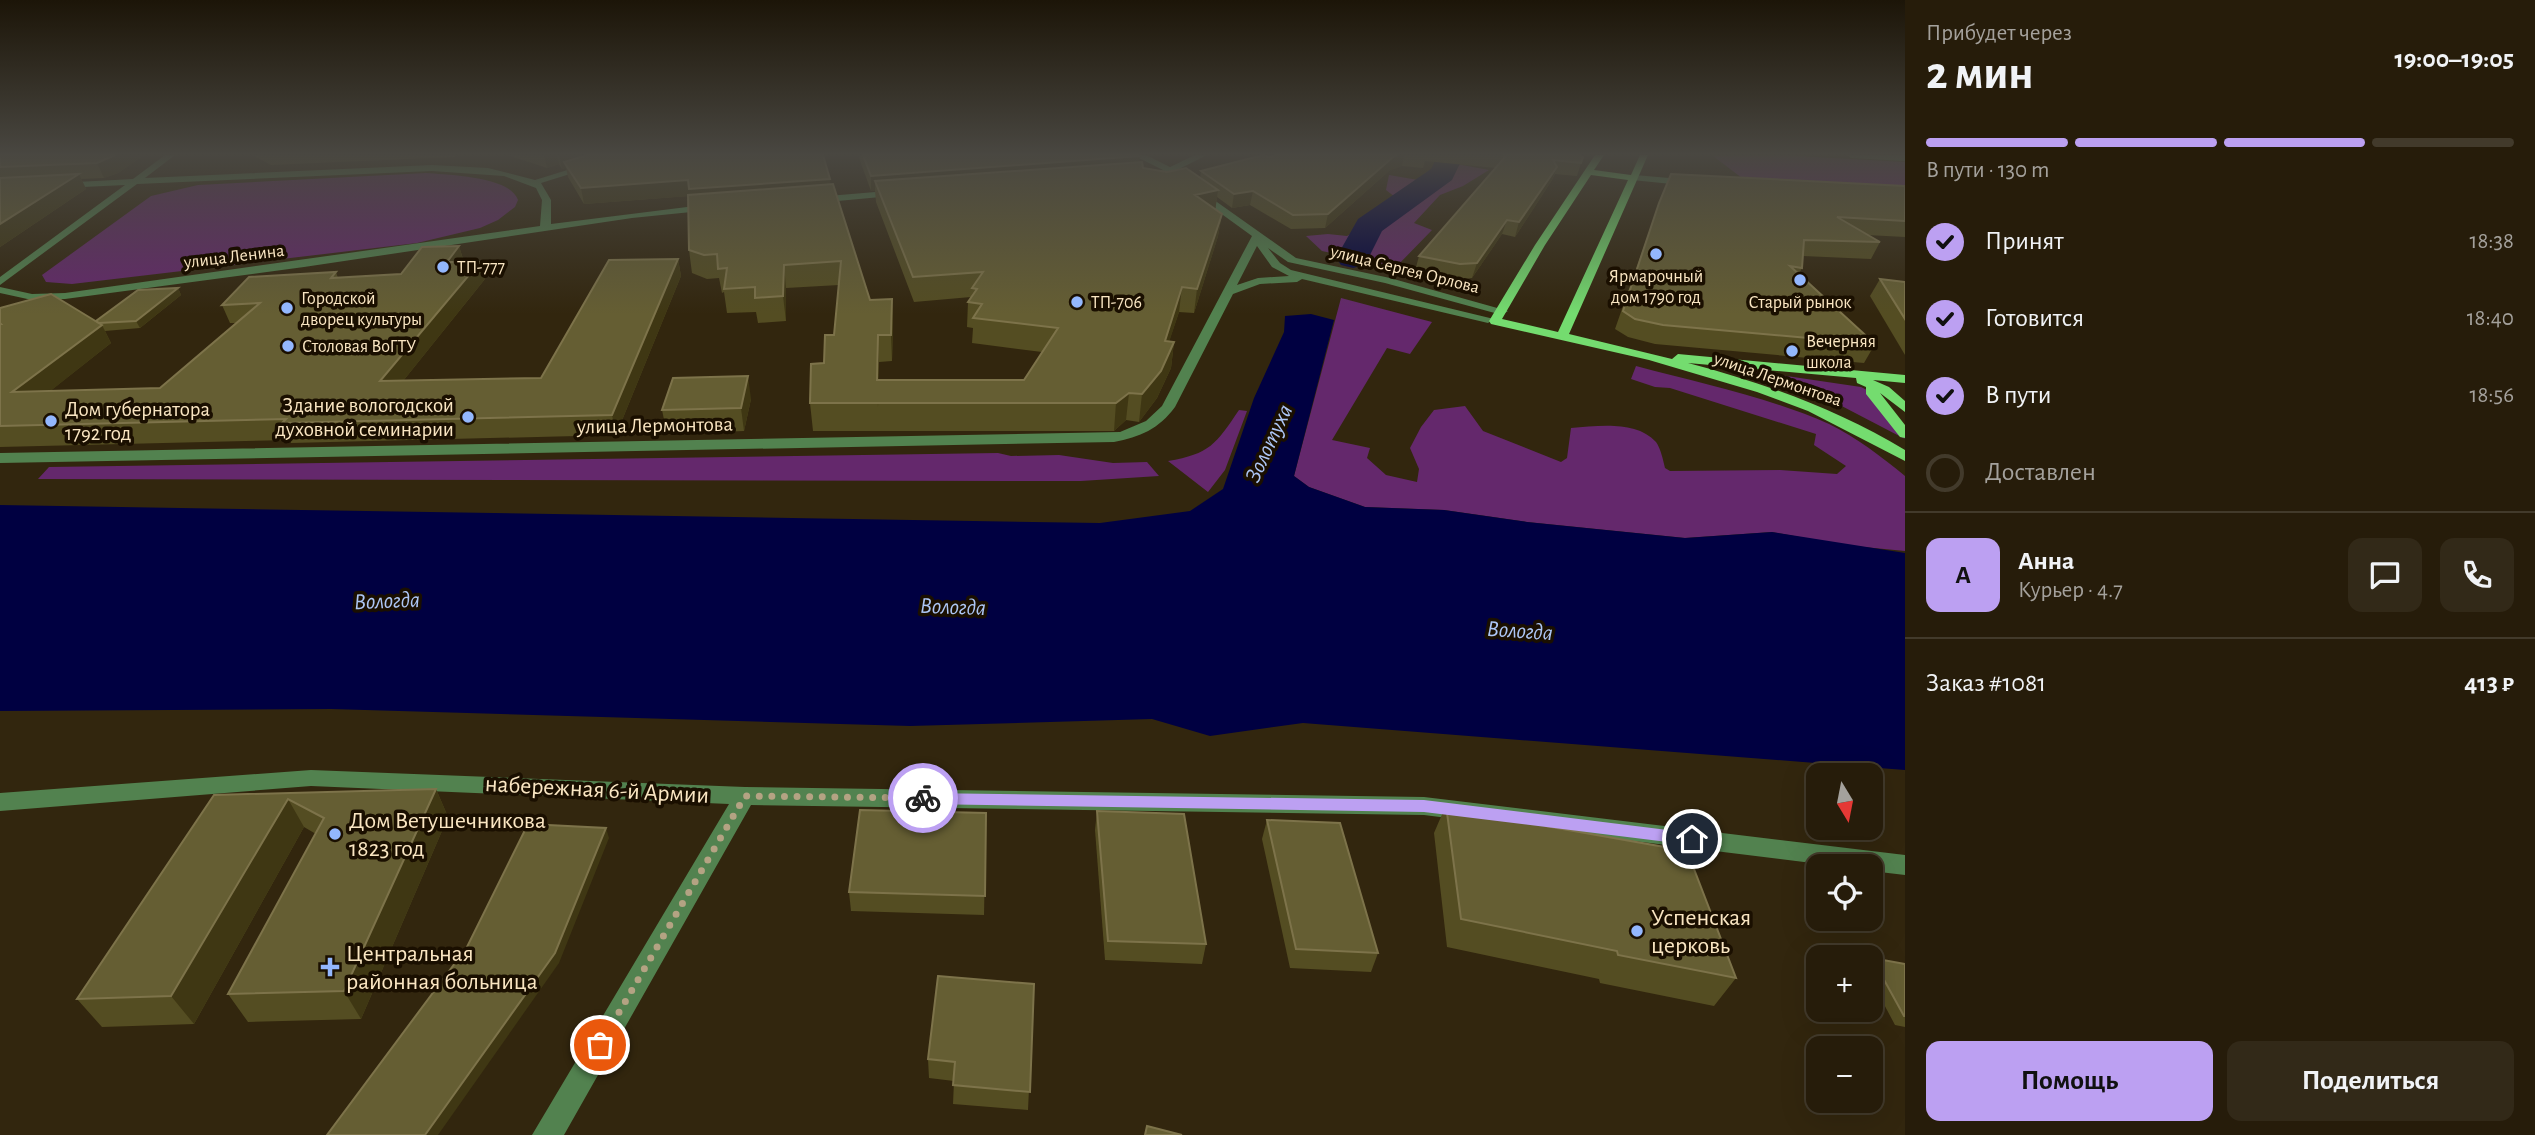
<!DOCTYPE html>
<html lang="ru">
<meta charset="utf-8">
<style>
body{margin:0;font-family:"Alegreya Sans",sans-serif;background:#322918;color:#f1f3f6;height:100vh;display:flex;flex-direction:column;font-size:26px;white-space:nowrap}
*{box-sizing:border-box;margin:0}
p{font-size:23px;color:#a4a19c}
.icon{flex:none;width:38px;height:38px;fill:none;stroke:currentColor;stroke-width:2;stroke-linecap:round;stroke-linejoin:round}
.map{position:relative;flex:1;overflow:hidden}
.drawer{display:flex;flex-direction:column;background:#261c0a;width:630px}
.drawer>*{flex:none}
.needle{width:46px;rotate:170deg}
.controls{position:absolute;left:1806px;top:763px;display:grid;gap:14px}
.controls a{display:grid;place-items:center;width:77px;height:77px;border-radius:14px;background:#261c0a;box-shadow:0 7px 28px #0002,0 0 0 2px #423a2b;font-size:35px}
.pin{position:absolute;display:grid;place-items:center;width:60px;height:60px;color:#fff;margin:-30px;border:4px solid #fff;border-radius:50%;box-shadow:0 2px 7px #0007}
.courier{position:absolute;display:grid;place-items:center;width:70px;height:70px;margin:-35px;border:5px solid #bca0f2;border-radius:50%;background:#fff;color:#222;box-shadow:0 2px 9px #0007}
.overview em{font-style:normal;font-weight:700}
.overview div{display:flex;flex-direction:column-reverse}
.overview{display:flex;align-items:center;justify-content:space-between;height:119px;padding:0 21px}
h1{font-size:46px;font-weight:700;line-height:52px}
.bar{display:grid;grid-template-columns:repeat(4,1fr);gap:10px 7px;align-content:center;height:84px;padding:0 21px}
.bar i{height:9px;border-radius:5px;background:#423a2b}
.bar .on{background:#bca0f2}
.bar p{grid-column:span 4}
.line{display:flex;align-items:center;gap:18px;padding:0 21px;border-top:2px solid #423a2b}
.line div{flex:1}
.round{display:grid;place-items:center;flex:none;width:74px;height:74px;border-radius:14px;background:#322918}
ol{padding:0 21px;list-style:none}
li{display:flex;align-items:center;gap:21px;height:77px}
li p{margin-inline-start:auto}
li .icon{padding:7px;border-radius:50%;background:#bca0f2;color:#111;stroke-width:4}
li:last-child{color:#a4a19c}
li i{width:38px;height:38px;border:4px solid #423a2b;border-radius:50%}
.primary-button{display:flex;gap:14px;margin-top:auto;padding:14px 21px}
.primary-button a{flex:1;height:80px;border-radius:14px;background:#bca0f2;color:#111;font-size:28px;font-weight:700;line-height:80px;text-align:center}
.primary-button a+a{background:#322918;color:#f1f3f6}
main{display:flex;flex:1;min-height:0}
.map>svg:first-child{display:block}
</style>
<main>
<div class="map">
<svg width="1905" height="1135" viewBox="0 0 1905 1135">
<rect width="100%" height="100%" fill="#32260e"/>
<g fill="#64286c">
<path d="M 1780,155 L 1905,162 L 1905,190 L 1746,181 L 1713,156 Z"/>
<path d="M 1446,162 L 1489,170 L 1463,186 L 1440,195 L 1414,223 L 1432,230 L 1396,267 L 1322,251 L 1306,236 L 1328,234 L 1347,236 L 1359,229 L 1395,197 L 1386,190 L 1389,175 L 1424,181 L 1444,175 Z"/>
<path d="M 426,173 C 448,175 510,176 518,200 L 515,207 L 498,220 L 480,228 L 417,243 L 72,284 L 46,282 L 42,275 L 151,196 L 198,185 Z"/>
<path d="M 1341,298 L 1432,322 L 1410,354 L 1387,348 L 1332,440 L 1370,448 L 1367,458 L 1386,475 L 1417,482 L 1419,469 L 1410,448 L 1421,427 L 1434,410 L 1465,406 L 1483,431 L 1561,462 L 1567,458 L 1571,428 C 1598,426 1636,420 1656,442 C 1661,449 1663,460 1665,468 L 1670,471 L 1780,470 L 1837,474 L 1846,466 L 1814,445 L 1816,434 L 1670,388 L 1655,387 L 1631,379 L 1636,366 C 1700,383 1768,397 1829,424 C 1856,437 1882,457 1905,476 L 1905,551 L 1843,545 L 1772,532 L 1685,538 L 1527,522 L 1444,510 L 1365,507 L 1309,487 L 1294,476 Z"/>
<path d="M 1711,365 L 1861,387 L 1867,390 L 1905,439 L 1834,402 Z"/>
<path d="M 1239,410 L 1247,411 L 1225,470 L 1208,492 L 1168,461 C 1210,454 1216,444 1239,410 Z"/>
<path d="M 998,453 L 1011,456 L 1059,455 L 1113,463 L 1147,462 L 1159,476 L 1081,481 L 38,479 L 49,467 Z"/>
</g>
<path fill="#000041" d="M 1311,314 L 1334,320 L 1294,476 L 1309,487 L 1365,507 L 1444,510 L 1527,522 L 1685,538 L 1772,532 L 1905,553 L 1905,770 L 1303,723 L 1210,736 L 1152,719 L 910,726 L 331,709 L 0,711 L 0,505 L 1100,523 L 1190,511 L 1223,489 L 1254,398 L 1284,332 L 1285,316 Z"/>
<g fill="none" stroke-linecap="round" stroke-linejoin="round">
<path fill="#000041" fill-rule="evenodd" d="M 1438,155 L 1464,155 L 1452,180 L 1382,231 L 1365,265 L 1353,268 L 1341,265 L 1336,258 L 1358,219 L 1431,169 Z"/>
<g fill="#52824f" fill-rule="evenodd">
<path d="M 165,155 L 175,155 L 145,178 L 432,165 L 488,168 L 535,180 L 616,155 L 631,155 L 541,183 L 551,200 L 551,224 L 711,204 L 716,207 L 711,210 L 632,218 L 304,267 L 65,299 L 32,300 L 0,293 L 0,287 L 32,294 L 65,293 L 540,226 L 542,200 L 536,188 L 504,176 L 432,171 L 137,184 L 0,285 L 0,277 L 125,185 L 61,188 L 56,185 L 58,183 L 133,179 Z"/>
<path d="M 1133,155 L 1146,155 L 1170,167 L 1195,155 L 1207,155 L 1175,171 L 1179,176 L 1175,179 L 1168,174 L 1141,178 L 1141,174 L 1163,170 Z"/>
<path d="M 1847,155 L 1905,155 L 1905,161 L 1851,158 Z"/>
<path d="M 1635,175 L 1692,180 L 1697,183 L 1692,186 L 1632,180 L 1632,176 Z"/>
<path d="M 899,190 L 904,193 L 902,195 L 816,203 L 811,200 L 816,197 Z"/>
<path d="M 1194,190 L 1200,190 L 1296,258 L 1390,278 L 1508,311 L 1502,315 L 1385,283 L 1288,262 L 1268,248 L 1280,263 L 1291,270 L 1494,319 L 1488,323 L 1302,279 L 1297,282 L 1260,284 L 1233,294 L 1175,407 C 1159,429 1140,437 1114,442 L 0,463 L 0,453 L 1120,432 L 1146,421 L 1162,406 L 1252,236 L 1194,194 ZM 1257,246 L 1272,267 L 1289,276 L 1258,278 L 1237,285 Z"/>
<path d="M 311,770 L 745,787 L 1424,797 L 1905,855 L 1905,875 L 1871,871 L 1871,866 L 1836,866 L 1424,815 L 751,805 L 564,1135 L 532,1135 L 729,804 L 311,786 L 0,811 L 0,793 Z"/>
</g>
<path fill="#74dc6f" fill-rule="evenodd" d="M 1595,155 L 1604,155 L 1594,170 L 1631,175 L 1640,155 L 1648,155 L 1569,334 L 1672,359 L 1678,354 L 1905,375 L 1905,383 L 1873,380 L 1889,387 L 1905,401 L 1905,412 L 1880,393 L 1905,425 L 1905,438 L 1900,437 L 1866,394 L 1866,387 L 1857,383 L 1856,378 L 1688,363 C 1764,383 1837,409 1905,450 L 1905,461 L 1808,411 L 1757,392 L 1649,360 L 1491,324 L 1489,321 L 1535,245 ZM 1591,175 L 1628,180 L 1558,332 L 1502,319 L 1545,245 Z"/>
</g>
<g fill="#544d22">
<path d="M 0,155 L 144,155 L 118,173 L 104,178 L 81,179 L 86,189 L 0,247 Z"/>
<path d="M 252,155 L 455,155 L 455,157 L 271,165 Z"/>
<path d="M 507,155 L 823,155 L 830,179 L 830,184 L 870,300 L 893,324 L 892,361 L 879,362 L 878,380 L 1024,380 L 1042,352 L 972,343 L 973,328 L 967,327 L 968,302 L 971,297 L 914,302 L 876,202 L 875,191 L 871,191 L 858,155 L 1139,155 L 1139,162 L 1143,168 L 1200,178 L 1201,171 L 1274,155 L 1579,155 L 1581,163 L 1577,176 L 1555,174 L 1552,180 L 1515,237 L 1502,234 L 1472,278 L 1456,280 L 1415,271 L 1419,256 L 1496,168 L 1425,161 L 1423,168 L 1402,166 L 1390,170 L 1325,228 L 1291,229 L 1250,205 L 1232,208 L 1217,197 L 1215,210 L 1222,214 L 1218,236 L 1194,313 L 1179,312 L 1169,341 L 1174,342 L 1171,368 L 1157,398 L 1139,422 L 1126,420 L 1114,431 L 813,431 L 810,403 L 834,335 L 839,285 L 786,288 L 786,321 L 758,323 L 756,312 L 727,313 L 724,292 L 722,293 L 719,278 L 707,279 L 692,273 L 689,250 L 688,196 L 584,204 L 568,177 L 566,168 L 562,169 L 559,164 L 547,168 Z"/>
<path d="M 1905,186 L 1905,237 L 1867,235 L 1880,242 L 1871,259 L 1803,256 L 1802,268 L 1799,274 L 1875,344 L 1864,363 L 1655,344 L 1628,337 L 1615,329 L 1659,203 Z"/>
<path d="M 459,246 L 464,262 L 485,279 L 403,381 L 541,378 L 678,259 L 681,276 L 616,435 L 291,443 L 290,440 L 0,447 L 0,308 L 96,321 L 178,288 L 181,295 L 140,328 L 105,331 L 111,343 L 50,391 L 160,388 L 237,323 L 230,323 L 222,305 L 336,272 L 338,278 L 401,274 Z"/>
<path d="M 1880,279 L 1905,282 L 1905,355 L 1870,296 Z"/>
<path d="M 751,399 L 744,431 L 667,434 L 662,410 Z"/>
<path d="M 436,789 L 448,817 L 361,1019 L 248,1022 L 228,994 L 316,834 L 304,827 L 194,1024 L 102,1027 L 77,999 L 214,795 Z"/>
<path d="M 1446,805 L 1546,826 L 1736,978 L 1714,1006 L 1600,983 L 1599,979 L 1447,947 L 1434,833 Z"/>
<path d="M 1097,811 L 1206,944 L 1202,964 L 1105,960 L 1095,830 Z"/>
<path d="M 986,813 L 984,915 L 851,911 L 849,892 Z"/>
<path d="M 1267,820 L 1378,953 L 1371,972 L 1290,968 L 1262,839 Z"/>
<path d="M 1872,958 L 1905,964 L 1905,1027 L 1895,1025 L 1871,980 L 1871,959 Z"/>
<path d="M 1034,984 L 1028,1110 L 953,1104 L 954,1081 L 929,1078 L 928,1059 Z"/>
</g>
<g fill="#3f3713">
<path d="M 115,155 L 144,155 L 118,173 L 104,178 L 97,163 Z"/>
<path d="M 544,155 L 557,155 L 559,164 L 547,168 Z"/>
<path d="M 559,155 L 606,155 L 564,162 L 566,168 L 562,169 Z"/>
<path d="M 1397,155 L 1404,155 L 1402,166 L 1390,170 L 1325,228 L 1328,214 L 1393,157 Z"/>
<path d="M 1140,156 L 1138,171 L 875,181 L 875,191 L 871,191 L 871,176 Z"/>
<path d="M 1557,167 L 1552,180 L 1515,237 L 1519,222 Z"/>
<path d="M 79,174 L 86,189 L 0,247 L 0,224 Z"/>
<path d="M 830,179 L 831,194 L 690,196 L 584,204 L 581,188 L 688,180 Z"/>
<path d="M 1218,190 L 1215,212 L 1195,195 Z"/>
<path d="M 1253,191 L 1250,205 L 1232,208 L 1234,194 Z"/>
<path d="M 1222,214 L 1218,236 L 1194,313 L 1197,289 Z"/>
<path d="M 1507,220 L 1502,234 L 1472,278 L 1477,263 Z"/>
<path d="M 459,246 L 464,263 L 447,262 Z"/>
<path d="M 678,259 L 681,276 L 616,435 L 612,415 Z"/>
<path d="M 480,262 L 485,279 L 387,401 L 380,381 Z"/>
<path d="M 784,265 L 786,288 L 786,321 L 783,296 Z"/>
<path d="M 1182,287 L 1179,312 L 1161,367 L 1165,341 Z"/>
<path d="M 178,288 L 181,295 L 140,328 L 136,321 Z"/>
<path d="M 892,299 L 893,324 L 892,361 L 891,335 Z"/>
<path d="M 102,325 L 111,343 L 24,412 L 12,392 Z"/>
<path d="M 878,335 L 879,362 L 878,407 L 877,380 Z"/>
<path d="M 1174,342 L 1171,368 L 1157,398 L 1139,422 L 1142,394 Z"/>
<path d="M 748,376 L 751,399 L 744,431 L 741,408 Z"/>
<path d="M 1129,393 L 1126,420 L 1114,431 L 1116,403 Z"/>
<path d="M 436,789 L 448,817 L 361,1019 L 344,991 Z"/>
<path d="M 288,799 L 304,827 L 194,1024 L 171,996 Z"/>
<path d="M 606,828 L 609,838 L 559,963 L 438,1135 L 425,1135 Z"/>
</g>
<g fill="#655e33" stroke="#7d734a" stroke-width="2">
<path d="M 0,155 L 115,155 L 97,163 L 0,167 Z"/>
<path d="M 587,155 L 823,155 L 830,179 L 689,189 L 688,180 L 581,188 L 564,162 Z"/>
<path d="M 863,155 L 1139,155 L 1140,156 L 871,176 Z"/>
<path d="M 1263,155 L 1271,157 L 1274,155 L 1397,155 L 1393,157 L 1328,214 L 1293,215 L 1253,191 L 1234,194 L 1201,171 Z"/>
<path d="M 1503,155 L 1579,155 L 1583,157 L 1581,163 L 1553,160 L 1557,167 L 1519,222 L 1507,220 L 1477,263 L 1460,264 L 1419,256 L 1506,156 Z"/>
<path d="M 1142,162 L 1143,168 L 1167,172 L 1186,168 L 1218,190 L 1195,195 L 1222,214 L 1197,289 L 1182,287 L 1165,341 L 1174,342 L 1161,371 L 1142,394 L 1129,393 L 1116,403 L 810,403 L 811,364 L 824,363 L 825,335 L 834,335 L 841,261 L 784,265 L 783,296 L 755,298 L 755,287 L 724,289 L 727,268 L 718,269 L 717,254 L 704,255 L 689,250 L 688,195 L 833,184 L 870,300 L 892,299 L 891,335 L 878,335 L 877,380 L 1024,380 L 1058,328 L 973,318 L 982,304 L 968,302 L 977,289 L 972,288 L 983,272 L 913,277 L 875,181 Z"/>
<path d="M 79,174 L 0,224 L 0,178 Z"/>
<path d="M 1671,174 L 1905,186 L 1905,221 L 1837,217 L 1880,242 L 1804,240 L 1802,268 L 1790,266 L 1875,344 L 1663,325 L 1635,319 L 1623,311 L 1659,203 Z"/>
<path d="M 459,246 L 447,262 L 480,262 L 380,381 L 541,378 L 609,260 L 678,259 L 612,415 L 282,423 L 286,419 L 0,426 L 0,324 L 1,324 L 0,323 L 0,308 L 51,294 L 102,325 L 12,392 L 160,388 L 260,303 L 222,305 L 249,277 L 336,272 L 331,278 L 401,274 L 422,247 Z"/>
<path d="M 1880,279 L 1905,282 L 1905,319 Z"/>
<path d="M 178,288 L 136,321 L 99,323 L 96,321 L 138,290 Z"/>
<path d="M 748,376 L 741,408 L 662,410 L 673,378 Z"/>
<path d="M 436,789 L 344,991 L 228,994 L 324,818 L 288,799 L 171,996 L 77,999 L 214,795 Z"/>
<path d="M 1446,805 L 1545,824 L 1546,826 L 1687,851 L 1736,978 L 1618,955 L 1617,951 L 1461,919 Z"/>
<path d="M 860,810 L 986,813 L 985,896 L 849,892 Z"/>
<path d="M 1097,811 L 1184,814 L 1206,944 L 1108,941 Z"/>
<path d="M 1267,820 L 1340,823 L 1378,953 L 1296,949 Z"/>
<path d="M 528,824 L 606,828 L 555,953 L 425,1135 L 327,1135 L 467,947 Z"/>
<path d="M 1872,958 L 1905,964 L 1905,1016 L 1904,1016 Z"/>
<path d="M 938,976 L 1034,984 L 1030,1092 L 953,1085 L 955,1062 L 928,1059 Z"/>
<path d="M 1147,1126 L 1182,1135 L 1145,1135 Z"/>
</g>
<linearGradient id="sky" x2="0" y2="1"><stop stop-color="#1c1508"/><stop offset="0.49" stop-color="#494741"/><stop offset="1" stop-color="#494741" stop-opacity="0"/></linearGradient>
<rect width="1905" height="314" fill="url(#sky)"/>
<path fill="#bca0f2" d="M 923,793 L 1424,800 L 1692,833 L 1700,839 L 1692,845 L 1424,812 L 923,804 L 916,798 Z"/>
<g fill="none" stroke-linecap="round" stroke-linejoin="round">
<path stroke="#b4a383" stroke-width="7" stroke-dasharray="0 12.6" d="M 600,1045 L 745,796 L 923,798"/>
</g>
<g fill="#93b7fd" stroke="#1a0f00" stroke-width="2.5">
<circle cx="1656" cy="254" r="7"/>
<circle cx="443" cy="267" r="7"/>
<circle cx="1800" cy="280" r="7"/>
<circle cx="1077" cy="302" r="7"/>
<circle cx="287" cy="308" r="7"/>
<circle cx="288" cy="346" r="7"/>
<circle cx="1792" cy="351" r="7"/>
<circle cx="468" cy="417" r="7"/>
<circle cx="51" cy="421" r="7"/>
<circle cx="335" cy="834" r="7"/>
<circle cx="1637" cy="931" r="7"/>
<path d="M326.5 956.5h7v7h7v7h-7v7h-7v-7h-7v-7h7z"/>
</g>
<g text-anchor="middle" stroke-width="7" stroke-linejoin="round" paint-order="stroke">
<g font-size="18" fill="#fae6c2" stroke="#1a0f00">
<text transform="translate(234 256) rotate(-7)" y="6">улица Ленина</text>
<text transform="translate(1405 269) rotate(14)" y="6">улица Сергея Орлова</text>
<text transform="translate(1778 379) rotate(19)" y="6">улица Лермонтова</text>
</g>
<g font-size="18" fill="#fae6c2" stroke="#1a0f00" text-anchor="start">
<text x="457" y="273">ТП-777</text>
<text x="1656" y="282" text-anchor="middle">Ярмарочный<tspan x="1656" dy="21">дом 1790 год</tspan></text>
<text x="301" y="304">Городской<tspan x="301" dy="21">дворец культуры</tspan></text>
<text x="1091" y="308">ТП-706</text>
<text x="1800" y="308" text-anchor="middle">Старый рынок</text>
<text x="1806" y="347">Вечерняя<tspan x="1806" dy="21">школа</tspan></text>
<text x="302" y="352">Столовая ВоГТУ</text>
</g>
<g font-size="21" fill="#fae6c2" stroke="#1a0f00" text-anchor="end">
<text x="454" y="412">Здание вологодской<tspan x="454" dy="24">духовной семинарии</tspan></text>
<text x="65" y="416" text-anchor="start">Дом губернатора<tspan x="65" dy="24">1792 год</tspan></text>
</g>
<g font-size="21" fill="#fae6c2" stroke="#1a0f00">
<text transform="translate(655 425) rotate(-1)" y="7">улица Лермонтова</text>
</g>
<g font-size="23" font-style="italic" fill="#adc6f5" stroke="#1a0f00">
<text transform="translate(1268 443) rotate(-65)" y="8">Золотуха</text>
<text transform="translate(387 600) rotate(-2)" y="8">Вологда</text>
<text transform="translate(953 606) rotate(2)" y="8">Вологда</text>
<text transform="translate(1520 630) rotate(4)" y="8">Вологда</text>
</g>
<g font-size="24" fill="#fae6c2" stroke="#1a0f00">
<text transform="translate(597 789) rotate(3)" y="8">набережная 6-й Армии</text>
</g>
<g font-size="24" fill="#fae6c2" stroke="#1a0f00" text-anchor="start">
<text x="349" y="828">Дом Ветушечникова<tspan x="349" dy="28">1823 год</tspan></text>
<text x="1651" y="925">Успенская<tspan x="1651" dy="28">церковь</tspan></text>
<text x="346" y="961">Центральная<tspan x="346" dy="28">районная больница</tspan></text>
</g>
</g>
</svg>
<div class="controls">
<a><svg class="needle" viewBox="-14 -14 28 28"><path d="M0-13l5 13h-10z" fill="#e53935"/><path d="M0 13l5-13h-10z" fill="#a4a19c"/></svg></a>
<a><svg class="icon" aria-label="locate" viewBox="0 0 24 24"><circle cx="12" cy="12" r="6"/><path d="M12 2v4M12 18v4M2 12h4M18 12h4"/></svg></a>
<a>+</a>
<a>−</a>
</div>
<div class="pin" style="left:600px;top:1045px;background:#ea580c"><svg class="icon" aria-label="bag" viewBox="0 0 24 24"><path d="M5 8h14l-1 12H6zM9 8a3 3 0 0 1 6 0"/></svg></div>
<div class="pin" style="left:1692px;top:839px;background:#1f2937"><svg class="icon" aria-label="home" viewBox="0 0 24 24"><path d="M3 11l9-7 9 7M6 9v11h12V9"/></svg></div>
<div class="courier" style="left:923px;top:798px"><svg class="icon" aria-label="bike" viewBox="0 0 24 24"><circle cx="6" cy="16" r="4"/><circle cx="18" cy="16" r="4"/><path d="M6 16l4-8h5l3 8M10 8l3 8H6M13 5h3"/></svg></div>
</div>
<section class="drawer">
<div class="overview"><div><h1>2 мин</h1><p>Прибудет через</p></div><em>19:00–19:05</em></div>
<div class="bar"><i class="on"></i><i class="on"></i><i class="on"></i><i></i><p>В пути · 130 m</p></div>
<ol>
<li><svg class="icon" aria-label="check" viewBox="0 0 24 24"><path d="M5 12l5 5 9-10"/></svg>Принят<p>18:38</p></li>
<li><svg class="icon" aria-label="check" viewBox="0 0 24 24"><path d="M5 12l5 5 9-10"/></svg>Готовится<p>18:40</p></li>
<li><svg class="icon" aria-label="check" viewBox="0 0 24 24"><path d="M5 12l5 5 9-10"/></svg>В пути<p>18:56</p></li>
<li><i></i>Доставлен</li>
</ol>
<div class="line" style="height:126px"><b class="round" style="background:#bca0f2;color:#111">А</b><div><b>Анна</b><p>Курьер · 4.7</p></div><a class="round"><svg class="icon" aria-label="chat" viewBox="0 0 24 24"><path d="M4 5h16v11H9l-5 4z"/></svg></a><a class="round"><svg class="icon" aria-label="phone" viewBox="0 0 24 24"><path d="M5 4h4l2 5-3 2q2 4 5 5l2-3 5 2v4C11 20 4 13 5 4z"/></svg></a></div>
<div class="line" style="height:91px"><div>Заказ #1081</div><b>413 ₽</b></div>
<div class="primary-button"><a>Помощь</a><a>Поделиться</a></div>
</section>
</main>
